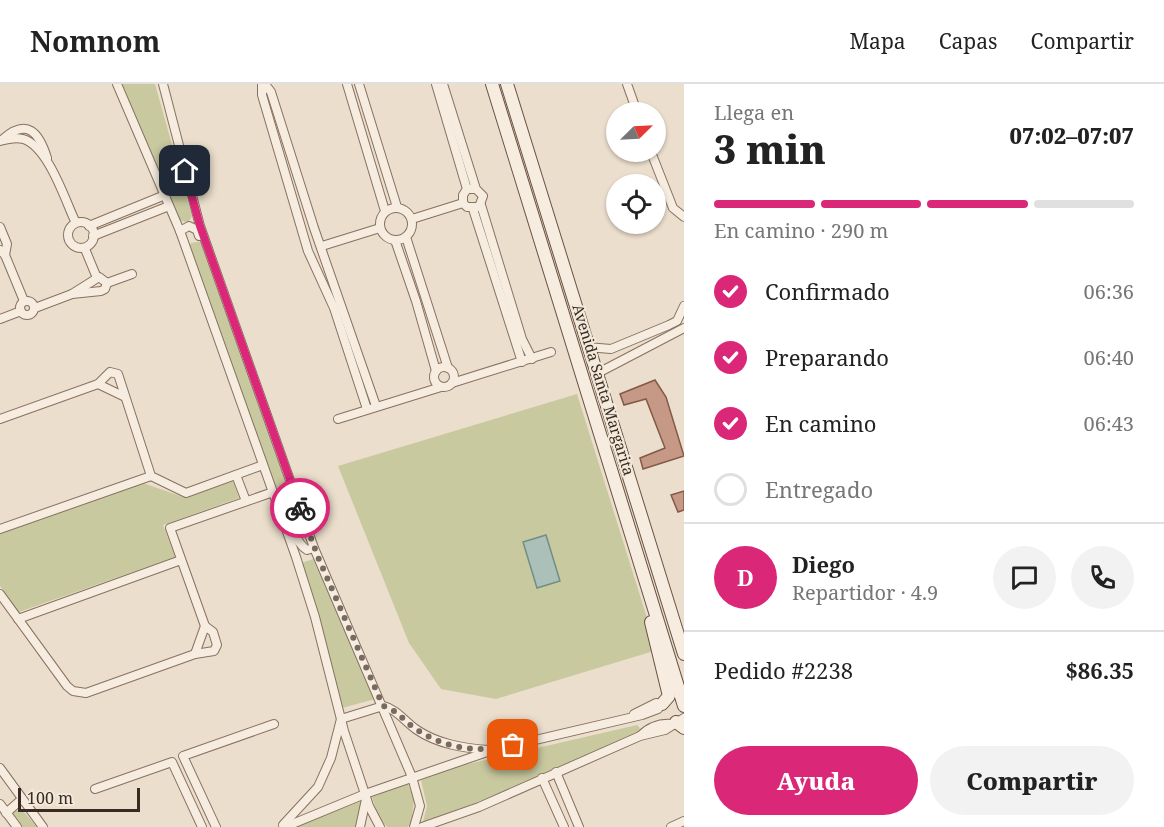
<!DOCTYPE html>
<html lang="es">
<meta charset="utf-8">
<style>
body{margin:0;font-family:"Noto Serif",serif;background:#f2f2f2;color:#222;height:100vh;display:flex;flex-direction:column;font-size:22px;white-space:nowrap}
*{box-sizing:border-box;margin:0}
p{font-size:20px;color:#767676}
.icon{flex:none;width:33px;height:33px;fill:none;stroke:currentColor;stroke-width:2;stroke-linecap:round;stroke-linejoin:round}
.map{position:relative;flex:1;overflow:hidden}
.side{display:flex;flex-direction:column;background:#fff;width:480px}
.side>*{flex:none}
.needle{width:39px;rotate:66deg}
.controls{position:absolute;left:606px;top:18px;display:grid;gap:12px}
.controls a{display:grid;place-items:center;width:60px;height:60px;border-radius:50%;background:#fff;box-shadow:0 2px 4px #0004;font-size:30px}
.scale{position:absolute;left:18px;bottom:15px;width:122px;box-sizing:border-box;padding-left:6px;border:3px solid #392b23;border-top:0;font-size:16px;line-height:21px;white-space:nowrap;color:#392b23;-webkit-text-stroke:4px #f3e9db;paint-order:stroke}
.pin{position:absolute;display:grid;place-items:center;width:51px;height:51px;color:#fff;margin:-26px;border-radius:12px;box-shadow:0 3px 9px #0006}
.courier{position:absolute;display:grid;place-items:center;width:60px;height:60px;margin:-30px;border:4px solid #db2777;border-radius:50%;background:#fff;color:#222;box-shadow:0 2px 8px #0007}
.summary em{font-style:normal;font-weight:800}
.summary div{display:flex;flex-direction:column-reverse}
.summary{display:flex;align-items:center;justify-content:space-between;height:102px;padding:0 30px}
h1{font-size:39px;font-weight:800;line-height:45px}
.bar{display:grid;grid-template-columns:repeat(4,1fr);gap:9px 6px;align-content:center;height:72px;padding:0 30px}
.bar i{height:8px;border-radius:4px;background:#e0e0e0}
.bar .on{background:#db2777}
.bar p{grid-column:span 4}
.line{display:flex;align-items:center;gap:15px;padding:0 30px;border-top:2px solid #e0e0e0}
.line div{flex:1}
.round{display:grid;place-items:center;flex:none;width:63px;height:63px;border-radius:32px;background:#f2f2f2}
ol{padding:0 30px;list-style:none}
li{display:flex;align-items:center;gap:18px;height:66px}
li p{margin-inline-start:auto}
li .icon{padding:6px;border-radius:50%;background:#db2777;color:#fff;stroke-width:4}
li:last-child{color:#767676}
li i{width:33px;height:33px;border:3px solid #e0e0e0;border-radius:50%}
.primary-button{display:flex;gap:12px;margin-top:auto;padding:12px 30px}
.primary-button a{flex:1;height:69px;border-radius:36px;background:#db2777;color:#fff;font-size:24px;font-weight:800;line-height:69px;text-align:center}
.primary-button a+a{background:#f2f2f2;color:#222}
header{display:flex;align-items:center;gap:36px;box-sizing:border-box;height:84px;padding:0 30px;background:#fff;border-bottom:2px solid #e0e0e0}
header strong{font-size:28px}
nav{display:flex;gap:33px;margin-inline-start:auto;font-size:21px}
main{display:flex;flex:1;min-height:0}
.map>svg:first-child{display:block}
</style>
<header>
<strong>Nomnom</strong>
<nav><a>Mapa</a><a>Capas</a><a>Compartir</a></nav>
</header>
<main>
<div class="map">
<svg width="684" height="743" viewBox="0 0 684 743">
<rect width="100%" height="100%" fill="#ebdecc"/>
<g fill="#c9c9a0">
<path d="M 122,0 L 155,0 L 192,132 L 188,139 L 180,136 Z"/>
<path d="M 203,157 L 298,422 L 284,430 L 189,163 L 191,159 Z"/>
<path d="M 577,310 L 657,566 L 496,615 L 441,605 L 409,559 L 338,382 Z"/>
<path d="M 233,397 L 239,414 L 163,441 L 175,473 L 19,528 L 0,502 L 0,450 L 143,399 L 186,414 Z"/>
<path d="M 313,475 L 375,615 L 342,624 L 301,479 Z"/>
<path d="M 637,641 L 640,644 L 637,648 L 480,717 L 423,738 L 427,722 L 421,696 L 459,682 Z"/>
<path d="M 408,700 L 414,716 L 411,740 L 407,743 L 387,743 L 378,732 L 372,713 Z"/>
<path d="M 362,717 L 355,743 L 295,743 Z"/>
<path d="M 15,726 L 24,728 L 37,743 L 22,743 L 13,731 Z"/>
</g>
<path fill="#abc0b8" stroke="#728e84" stroke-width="1.5" d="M 546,451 L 560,497 L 537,504 L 523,458 Z"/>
<g fill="#c59985" stroke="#845949" stroke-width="1.5">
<path d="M 655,296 L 666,313 L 684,372 L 643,385 L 640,374 L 665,364 L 646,315 L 624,321 L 620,310 Z"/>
<path d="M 684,407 L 684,426 L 678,428 L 671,411 Z"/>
</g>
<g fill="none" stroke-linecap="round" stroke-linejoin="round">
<g stroke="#877161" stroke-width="10">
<g id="minor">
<path d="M 117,0 L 180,147 L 296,473 L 315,533 L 344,647 L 369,722 L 380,743"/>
<path d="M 163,0 L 200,142 L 314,464 L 412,693 L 420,722 L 414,743"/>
<path d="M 262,0 L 262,11 L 308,167 L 334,224 L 367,325"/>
<path d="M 265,0 L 271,8 L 314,144 L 376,322"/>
<path d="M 347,0 L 385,127"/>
<path d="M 359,0 L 397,123"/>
<path d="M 436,0 L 467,105"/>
<path d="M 443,0 L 476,105 L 483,112 L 479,123 L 467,123 L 463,119 L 463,111 L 467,105 L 476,105"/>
<path d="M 627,0 L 637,28"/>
<path d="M 3,55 C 27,34 39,48 47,74"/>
<path d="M 0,57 C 7,55 16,53 23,55 C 48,62 65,116 75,137"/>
<path d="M 651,68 L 673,124 L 684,133"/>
<path d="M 481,121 L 522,255 L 532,275"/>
<circle cx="396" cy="140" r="16"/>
<path d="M 473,125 L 522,278"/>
<path d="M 412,135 L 463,119"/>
<circle cx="81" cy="151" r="13"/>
<path d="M 89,142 L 165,111"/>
<path d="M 0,143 L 7,160 L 5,171"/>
<path d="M 180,147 L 189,142 L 197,146 L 199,152"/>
<path d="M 93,152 L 169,122"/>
<path d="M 406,153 L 448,284"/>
<path d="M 395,156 L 416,217 L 436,287"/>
<path d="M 322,162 L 380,144"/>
<path d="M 85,165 L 97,194"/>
<path d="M 0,166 L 5,171 L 24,217"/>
<path d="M 72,210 L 101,207 L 105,205 L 107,199 L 132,190"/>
<circle cx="27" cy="224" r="7"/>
<path d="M 35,224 L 72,210 L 99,193 L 107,199"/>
<path d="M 0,235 L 21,227"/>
<path d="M 587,263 L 611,265 L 669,241 L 677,237 L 684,222"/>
<circle cx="444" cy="293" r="10"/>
<path d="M 596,290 L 684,244"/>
<path d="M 452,299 L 551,268"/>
<path d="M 98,300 L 123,312"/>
<path d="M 0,335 L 98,300 L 110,288 L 118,290 L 151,392 L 186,409 L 263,381"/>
<path d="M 338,335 L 441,303"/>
<path d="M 236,391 L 246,417"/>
<path d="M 282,432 C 294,441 295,459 307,466 L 314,464"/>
<path d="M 0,445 L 151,392"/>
<path d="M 0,510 L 67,602 L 73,607 L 86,609 L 195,570 L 214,567 L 217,561 L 213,548 L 205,542 L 170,444 L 273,408"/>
<path d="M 18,535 L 181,476"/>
<path d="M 195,570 L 205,542"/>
<path d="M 634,630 L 656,619 L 662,620"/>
<path d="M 640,652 C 649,643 659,639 672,640"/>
<path d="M 0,684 L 43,743"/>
<path d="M 556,688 L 579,743"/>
<path d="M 542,694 L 564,743"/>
<path d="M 95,705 L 172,678 L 202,743"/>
<path d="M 0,720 L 17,743"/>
<path d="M 6,729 L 22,715"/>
<path d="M 283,741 L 318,703 L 331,674 L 341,635 L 383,622 C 397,625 405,638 417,646 C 438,660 463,664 488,666"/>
<path d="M 216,743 L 183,672 L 274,640"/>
<path d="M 285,743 L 365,710 L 493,666 L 642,631 L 658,625 L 662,620"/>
<path d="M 360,743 L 366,715"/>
<path d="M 422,743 L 479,723 L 640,652 L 665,646 L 684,634"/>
<path d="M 671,743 L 684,737"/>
</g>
</g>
<g stroke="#695244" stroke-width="14">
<g id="secondary">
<path d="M 492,0 L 684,622"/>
<path d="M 507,0 L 684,570"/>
<path d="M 651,538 L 669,612 L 662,620"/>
<path d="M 676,638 L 684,644"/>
</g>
</g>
<use href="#minor" stroke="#f6ecdf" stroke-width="8"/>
<use href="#secondary" stroke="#f6ecdf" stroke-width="12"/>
</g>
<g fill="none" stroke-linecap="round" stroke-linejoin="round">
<path stroke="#776a5e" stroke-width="6" stroke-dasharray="0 10.8" d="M 300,424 L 318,473 L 383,622 C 396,625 403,636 413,643 C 442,664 479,670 513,661"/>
<path stroke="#db2777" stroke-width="8" d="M 185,87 L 200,142 L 300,424"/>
</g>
<g text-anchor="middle" stroke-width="4.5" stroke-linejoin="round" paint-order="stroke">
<g font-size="15" fill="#392b23" stroke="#f3e9db">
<text transform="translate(603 306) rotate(73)" y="5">Avenida Santa Margarita</text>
</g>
</g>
</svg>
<div class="controls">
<a><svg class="needle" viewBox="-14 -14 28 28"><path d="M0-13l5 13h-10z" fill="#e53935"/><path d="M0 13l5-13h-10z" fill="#767676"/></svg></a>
<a><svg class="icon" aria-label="locate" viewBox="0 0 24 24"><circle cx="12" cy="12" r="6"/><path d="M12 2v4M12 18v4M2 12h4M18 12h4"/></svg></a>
</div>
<div class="scale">100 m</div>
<div class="pin" style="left:513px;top:661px;background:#ea580c"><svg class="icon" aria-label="bag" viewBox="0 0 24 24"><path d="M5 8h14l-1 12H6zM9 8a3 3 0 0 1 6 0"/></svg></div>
<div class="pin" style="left:185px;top:87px;background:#1f2937"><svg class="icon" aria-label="home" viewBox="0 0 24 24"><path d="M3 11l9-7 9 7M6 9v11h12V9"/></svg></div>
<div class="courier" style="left:300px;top:424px"><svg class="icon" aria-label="bike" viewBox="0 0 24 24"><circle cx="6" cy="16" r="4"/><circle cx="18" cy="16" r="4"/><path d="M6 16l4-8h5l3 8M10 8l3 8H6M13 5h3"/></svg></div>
</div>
<section class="side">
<div class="summary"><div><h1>3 min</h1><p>Llega en</p></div><em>07:02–07:07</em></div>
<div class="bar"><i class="on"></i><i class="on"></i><i class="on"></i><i></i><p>En camino · 290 m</p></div>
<ol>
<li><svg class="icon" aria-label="check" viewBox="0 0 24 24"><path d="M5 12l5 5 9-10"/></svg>Confirmado<p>06:36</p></li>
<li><svg class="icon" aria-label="check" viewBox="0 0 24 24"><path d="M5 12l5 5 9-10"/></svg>Preparando<p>06:40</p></li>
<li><svg class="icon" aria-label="check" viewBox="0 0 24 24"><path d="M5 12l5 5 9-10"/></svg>En camino<p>06:43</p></li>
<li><i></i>Entregado</li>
</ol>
<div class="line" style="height:108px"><b class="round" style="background:#db2777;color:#fff">D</b><div><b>Diego</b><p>Repartidor · 4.9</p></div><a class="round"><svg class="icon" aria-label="chat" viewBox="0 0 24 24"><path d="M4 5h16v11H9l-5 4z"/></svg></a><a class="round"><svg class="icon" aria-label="phone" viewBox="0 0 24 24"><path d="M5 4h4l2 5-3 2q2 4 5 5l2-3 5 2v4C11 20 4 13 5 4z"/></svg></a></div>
<div class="line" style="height:78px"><div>Pedido #2238</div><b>$86.35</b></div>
<div class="primary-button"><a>Ayuda</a><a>Compartir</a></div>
</section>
</main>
